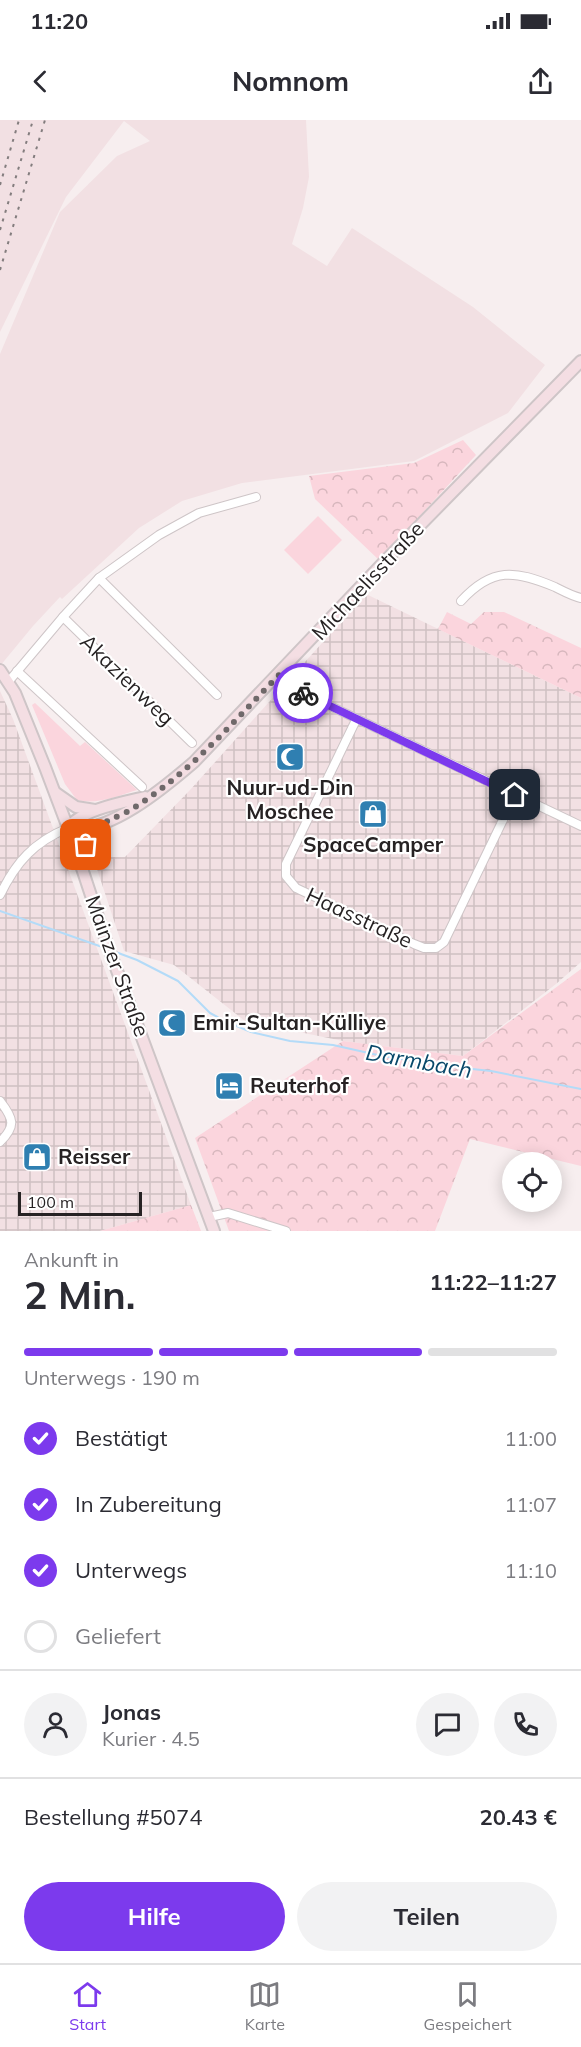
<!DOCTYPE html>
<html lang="de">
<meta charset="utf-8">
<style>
body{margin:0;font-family:Mulish,sans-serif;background:#f2f2f3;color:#2b2b33;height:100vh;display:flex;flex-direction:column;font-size:22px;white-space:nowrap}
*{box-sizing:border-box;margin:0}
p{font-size:20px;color:#7c7c81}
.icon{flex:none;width:33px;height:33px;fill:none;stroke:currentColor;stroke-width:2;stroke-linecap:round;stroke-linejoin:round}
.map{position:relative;height:1111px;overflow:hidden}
.drawer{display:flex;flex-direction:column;background:#fff;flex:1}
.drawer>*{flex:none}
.controls{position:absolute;left:502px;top:1032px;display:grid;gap:12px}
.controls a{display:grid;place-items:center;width:60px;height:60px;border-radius:50%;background:#fff;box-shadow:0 3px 15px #0003;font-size:30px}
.scale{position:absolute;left:18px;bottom:15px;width:124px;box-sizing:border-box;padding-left:6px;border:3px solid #262223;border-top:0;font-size:16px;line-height:21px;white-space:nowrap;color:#262223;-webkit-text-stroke:4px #fff;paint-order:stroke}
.pin{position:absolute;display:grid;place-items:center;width:51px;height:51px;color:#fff;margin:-26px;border-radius:12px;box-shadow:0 3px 9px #0006}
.courier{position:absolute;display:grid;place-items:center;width:60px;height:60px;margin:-30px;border:4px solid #7c3aed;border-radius:50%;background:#fff;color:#222;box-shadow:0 2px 8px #0007}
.summary em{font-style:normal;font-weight:700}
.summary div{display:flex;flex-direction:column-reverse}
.summary{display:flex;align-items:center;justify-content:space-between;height:102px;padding:0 24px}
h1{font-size:39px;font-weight:700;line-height:45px}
.bar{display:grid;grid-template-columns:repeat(4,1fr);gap:9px 6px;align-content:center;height:72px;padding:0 24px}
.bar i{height:8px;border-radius:4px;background:#e1e1e2}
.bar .current{background:#7c3aed}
.bar p{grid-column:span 4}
.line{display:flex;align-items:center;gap:15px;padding:0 24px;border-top:2px solid #e1e1e2}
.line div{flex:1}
.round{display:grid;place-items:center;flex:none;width:63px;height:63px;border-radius:32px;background:#f2f2f3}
ol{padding:0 24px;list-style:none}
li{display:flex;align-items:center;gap:18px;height:66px}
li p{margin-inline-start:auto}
li .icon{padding:6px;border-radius:50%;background:#7c3aed;color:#fff;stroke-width:4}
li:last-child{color:#7c7c81}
li i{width:33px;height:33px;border:3px solid #e1e1e2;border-radius:50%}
.cta{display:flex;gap:12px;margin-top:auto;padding:12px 24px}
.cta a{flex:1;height:69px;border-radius:36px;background:#7c3aed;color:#fff;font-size:24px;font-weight:700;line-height:69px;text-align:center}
.cta a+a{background:#f2f2f3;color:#2b2b33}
.status{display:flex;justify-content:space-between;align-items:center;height:42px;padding:0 30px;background:#fff;direction:ltr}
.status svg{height:16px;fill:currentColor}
header{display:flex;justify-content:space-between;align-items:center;height:78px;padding:0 24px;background:#fff;font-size:27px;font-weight:700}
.menu{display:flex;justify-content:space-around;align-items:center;height:84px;border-top:2px solid #e1e1e2;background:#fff;font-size:16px;color:#7c7c81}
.menu a{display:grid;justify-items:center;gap:3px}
.menu .current{color:#7c3aed}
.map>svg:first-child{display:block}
</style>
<div class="status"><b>11:20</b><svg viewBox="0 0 49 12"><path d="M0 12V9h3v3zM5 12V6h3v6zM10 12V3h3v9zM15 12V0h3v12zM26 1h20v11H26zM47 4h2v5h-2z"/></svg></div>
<header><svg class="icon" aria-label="back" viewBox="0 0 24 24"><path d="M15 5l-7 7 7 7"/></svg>Nomnom<svg class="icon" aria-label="share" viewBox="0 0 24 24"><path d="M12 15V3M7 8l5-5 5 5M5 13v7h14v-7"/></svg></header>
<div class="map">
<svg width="581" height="1111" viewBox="0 0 581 1111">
<defs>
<pattern id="industrial-grid" width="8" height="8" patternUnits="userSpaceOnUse" patternTransform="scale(1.5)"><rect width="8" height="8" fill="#f2e0e3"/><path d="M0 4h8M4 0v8" fill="none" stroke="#cfc0c2"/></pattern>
<pattern id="forest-crowns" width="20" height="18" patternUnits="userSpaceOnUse" patternTransform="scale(1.5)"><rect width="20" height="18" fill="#fbd5dd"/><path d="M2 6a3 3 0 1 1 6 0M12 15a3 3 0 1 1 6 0" fill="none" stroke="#d7b7bd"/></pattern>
</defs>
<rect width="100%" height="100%" fill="#f7eeef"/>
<path fill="#f2e0e3" d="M 0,0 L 306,0 L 309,57 L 303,88 L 292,124 L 327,146 L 352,108 L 473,187 L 545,245 L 508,293 L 414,341 L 242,363 L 182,381 L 139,408 L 62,479 L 60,477 L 33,506 L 0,546 L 0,234 L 60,92 L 117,36 L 150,21 L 124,1 L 66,77 L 0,212 Z"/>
<g fill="url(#industrial-grid)">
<path d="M 366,474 L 581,578 L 581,842 L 556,864 L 463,936 L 343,921 L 245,901 L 174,845 L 124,831 L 93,737 L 125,737 L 190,670 Z"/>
<path d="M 0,571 L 13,599 L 191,1085 L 100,1111 L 0,1111 Z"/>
</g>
<g fill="#fbd5dd">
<path d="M 318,396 L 342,420 L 308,454 L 284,430 Z"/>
<path d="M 35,583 L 80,626 L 85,622 L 137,670 C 118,676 97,685 77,680 L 65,664 L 32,585 Z"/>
</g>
<g fill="url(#forest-crowns)">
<path d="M 463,320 L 476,335 L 379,440 L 315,379 L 309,356 L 414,343 Z"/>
<path d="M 447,492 L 471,504 L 484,492 L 504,492 L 581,528 L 581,578 L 438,509 Z"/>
<path d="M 581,849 L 581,1046 L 470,1019 L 435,1111 L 229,1111 L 195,1018 L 343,921 L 463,936 Z"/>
<path d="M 191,1085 L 201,1111 L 100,1111 Z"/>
</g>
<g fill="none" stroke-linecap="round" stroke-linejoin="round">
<g stroke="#b3dbf8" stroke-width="2">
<path d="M 0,791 L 105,828"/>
<path d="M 113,831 L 137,840 L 178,861 L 210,893 L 225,901 L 251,912 L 290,921 L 333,925 L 382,936 L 444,946 L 491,951 L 581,969"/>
</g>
<g stroke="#cec5c7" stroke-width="10">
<g id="street">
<path d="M 99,458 L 217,575"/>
<path d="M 461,481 C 492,447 515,450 555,467 C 563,471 572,476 581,478"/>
<path d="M 63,497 L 192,623"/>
<path d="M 17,551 L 142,667"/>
<path d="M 280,554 L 303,573 L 581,706"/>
<path d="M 9,561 L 63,497 L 99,458 L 159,415 L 199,393 L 256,377"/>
<path d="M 356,600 L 286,744 L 286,756 L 296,768 L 414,824 L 424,828 L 436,828 L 444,822 L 515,675"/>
<path d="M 0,775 C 16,742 34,722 68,708"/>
<path d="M 0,981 C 14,999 16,1006 0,1022"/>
<path d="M 209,1097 L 228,1093 L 286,1111"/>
</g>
</g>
<g stroke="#cec5c7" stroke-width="14">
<g id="secondary">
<path d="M 0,550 L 15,573 L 45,647 L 73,721 L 106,821 L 214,1111"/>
<path d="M 56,673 L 76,687 L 95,690"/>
<path d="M 68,708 C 107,716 165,667 194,642 L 383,443 L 581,241"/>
<path d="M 68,708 C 80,690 124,682 145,677"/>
<path d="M 79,741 L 88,720 L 99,705"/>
</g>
</g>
<use href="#street" stroke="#fff" stroke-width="8"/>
<use href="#secondary" stroke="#f4dee3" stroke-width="10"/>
<g stroke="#837d7e" stroke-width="2" stroke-dasharray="3 6" stroke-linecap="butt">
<path d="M 0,65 L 19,0"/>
<path d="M 0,110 L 33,0"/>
<path d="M 0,150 L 45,0"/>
</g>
</g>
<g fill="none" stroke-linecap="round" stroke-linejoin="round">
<path stroke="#6f696a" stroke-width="6" stroke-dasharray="0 10.8" d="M 86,725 C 101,696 111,703 135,687 C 191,652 234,601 280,554 L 303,573"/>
<path stroke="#7c3aed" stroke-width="8" d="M 303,573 L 515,675"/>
</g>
<defs>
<g id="mosque-square" transform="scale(1.5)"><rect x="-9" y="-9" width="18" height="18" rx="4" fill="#2f7fb1" stroke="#fff"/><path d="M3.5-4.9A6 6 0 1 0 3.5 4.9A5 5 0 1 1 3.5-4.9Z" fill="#fff"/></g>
<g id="shop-square" transform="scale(1.5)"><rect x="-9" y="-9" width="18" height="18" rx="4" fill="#2f7fb1" stroke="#fff"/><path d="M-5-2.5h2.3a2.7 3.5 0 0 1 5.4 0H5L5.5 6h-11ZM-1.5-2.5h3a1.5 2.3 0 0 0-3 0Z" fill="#fff"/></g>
<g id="hotel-square" transform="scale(1.5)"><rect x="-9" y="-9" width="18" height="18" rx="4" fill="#2f7fb1" stroke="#fff"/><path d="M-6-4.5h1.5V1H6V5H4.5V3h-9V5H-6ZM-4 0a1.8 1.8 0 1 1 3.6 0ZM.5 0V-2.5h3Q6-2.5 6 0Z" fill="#fff"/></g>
</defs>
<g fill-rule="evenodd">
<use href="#mosque-square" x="290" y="637"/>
<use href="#shop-square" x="373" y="694"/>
<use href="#mosque-square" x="172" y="903"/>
<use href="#hotel-square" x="229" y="966"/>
<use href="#shop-square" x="37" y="1037"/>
</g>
<g text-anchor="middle" stroke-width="4.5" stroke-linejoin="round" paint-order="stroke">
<g font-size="21" fill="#262223" stroke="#fff">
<text transform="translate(368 461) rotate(-47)" y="7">Michaelisstraße</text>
<text transform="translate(127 560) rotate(44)" y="7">Akazienweg</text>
<text transform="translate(359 798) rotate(25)" y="7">Haasstraße</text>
<text transform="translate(117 846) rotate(70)" y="7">Mainzer Straße</text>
</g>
<g font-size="21" font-weight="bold" fill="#262223" stroke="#fff" text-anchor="start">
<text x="290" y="675" text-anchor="middle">Nuur-ud-Din<tspan x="290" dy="24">Moschee</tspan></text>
<text x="373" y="732" text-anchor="middle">SpaceCamper</text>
<text x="193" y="910">Emir-Sultan-Külliye</text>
<text x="250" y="973">Reuterhof</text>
<text x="58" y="1044">Reisser</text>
</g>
<g font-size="22" font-style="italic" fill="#09486a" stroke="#fff">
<text transform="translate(419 941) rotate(10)" y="8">Darmbach</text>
</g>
</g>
</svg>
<div class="controls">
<a><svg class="icon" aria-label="locate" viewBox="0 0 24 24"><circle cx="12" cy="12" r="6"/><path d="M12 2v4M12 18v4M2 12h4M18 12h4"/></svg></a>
</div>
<div class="scale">100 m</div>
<div class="pin" style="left:86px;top:725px;background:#ea580c"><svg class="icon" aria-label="bag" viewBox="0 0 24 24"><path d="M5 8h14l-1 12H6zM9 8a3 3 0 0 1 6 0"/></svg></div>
<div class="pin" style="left:515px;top:675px;background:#1f2937"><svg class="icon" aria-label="home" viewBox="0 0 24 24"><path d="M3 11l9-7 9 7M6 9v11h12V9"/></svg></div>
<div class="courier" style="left:303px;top:573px"><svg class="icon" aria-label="bike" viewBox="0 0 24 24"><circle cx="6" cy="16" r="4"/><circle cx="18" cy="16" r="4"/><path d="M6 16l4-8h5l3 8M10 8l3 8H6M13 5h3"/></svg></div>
</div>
<section class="drawer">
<div class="summary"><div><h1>2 Min.</h1><p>Ankunft in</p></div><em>11:22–11:27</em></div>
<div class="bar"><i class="current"></i><i class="current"></i><i class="current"></i><i></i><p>Unterwegs · 190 m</p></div>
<ol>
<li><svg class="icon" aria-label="check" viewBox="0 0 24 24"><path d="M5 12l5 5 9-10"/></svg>Bestätigt<p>11:00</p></li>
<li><svg class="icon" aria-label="check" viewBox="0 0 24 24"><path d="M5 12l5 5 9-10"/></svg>In Zubereitung<p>11:07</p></li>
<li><svg class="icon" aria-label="check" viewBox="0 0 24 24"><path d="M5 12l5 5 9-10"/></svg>Unterwegs<p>11:10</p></li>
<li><i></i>Geliefert</li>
</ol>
<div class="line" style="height:108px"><a class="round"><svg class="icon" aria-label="person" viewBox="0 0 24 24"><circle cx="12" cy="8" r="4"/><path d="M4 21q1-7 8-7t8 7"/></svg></a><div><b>Jonas</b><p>Kurier · 4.5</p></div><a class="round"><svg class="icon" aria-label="chat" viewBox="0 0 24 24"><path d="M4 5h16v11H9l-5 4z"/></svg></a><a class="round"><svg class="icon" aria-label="phone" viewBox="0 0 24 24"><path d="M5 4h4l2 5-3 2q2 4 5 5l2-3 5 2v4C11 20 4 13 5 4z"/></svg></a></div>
<div class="line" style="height:78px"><div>Bestellung #5074</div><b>20.43 €</b></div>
<div class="cta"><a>Hilfe</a><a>Teilen</a></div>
</section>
<nav class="menu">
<a class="current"><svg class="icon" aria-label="home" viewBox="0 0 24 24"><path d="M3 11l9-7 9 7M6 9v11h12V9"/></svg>Start</a>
<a><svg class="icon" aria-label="map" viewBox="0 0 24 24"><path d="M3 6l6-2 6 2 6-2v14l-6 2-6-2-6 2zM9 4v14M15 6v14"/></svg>Karte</a>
<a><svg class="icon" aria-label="saved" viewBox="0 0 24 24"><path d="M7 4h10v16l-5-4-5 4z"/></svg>Gespeichert</a>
</nav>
